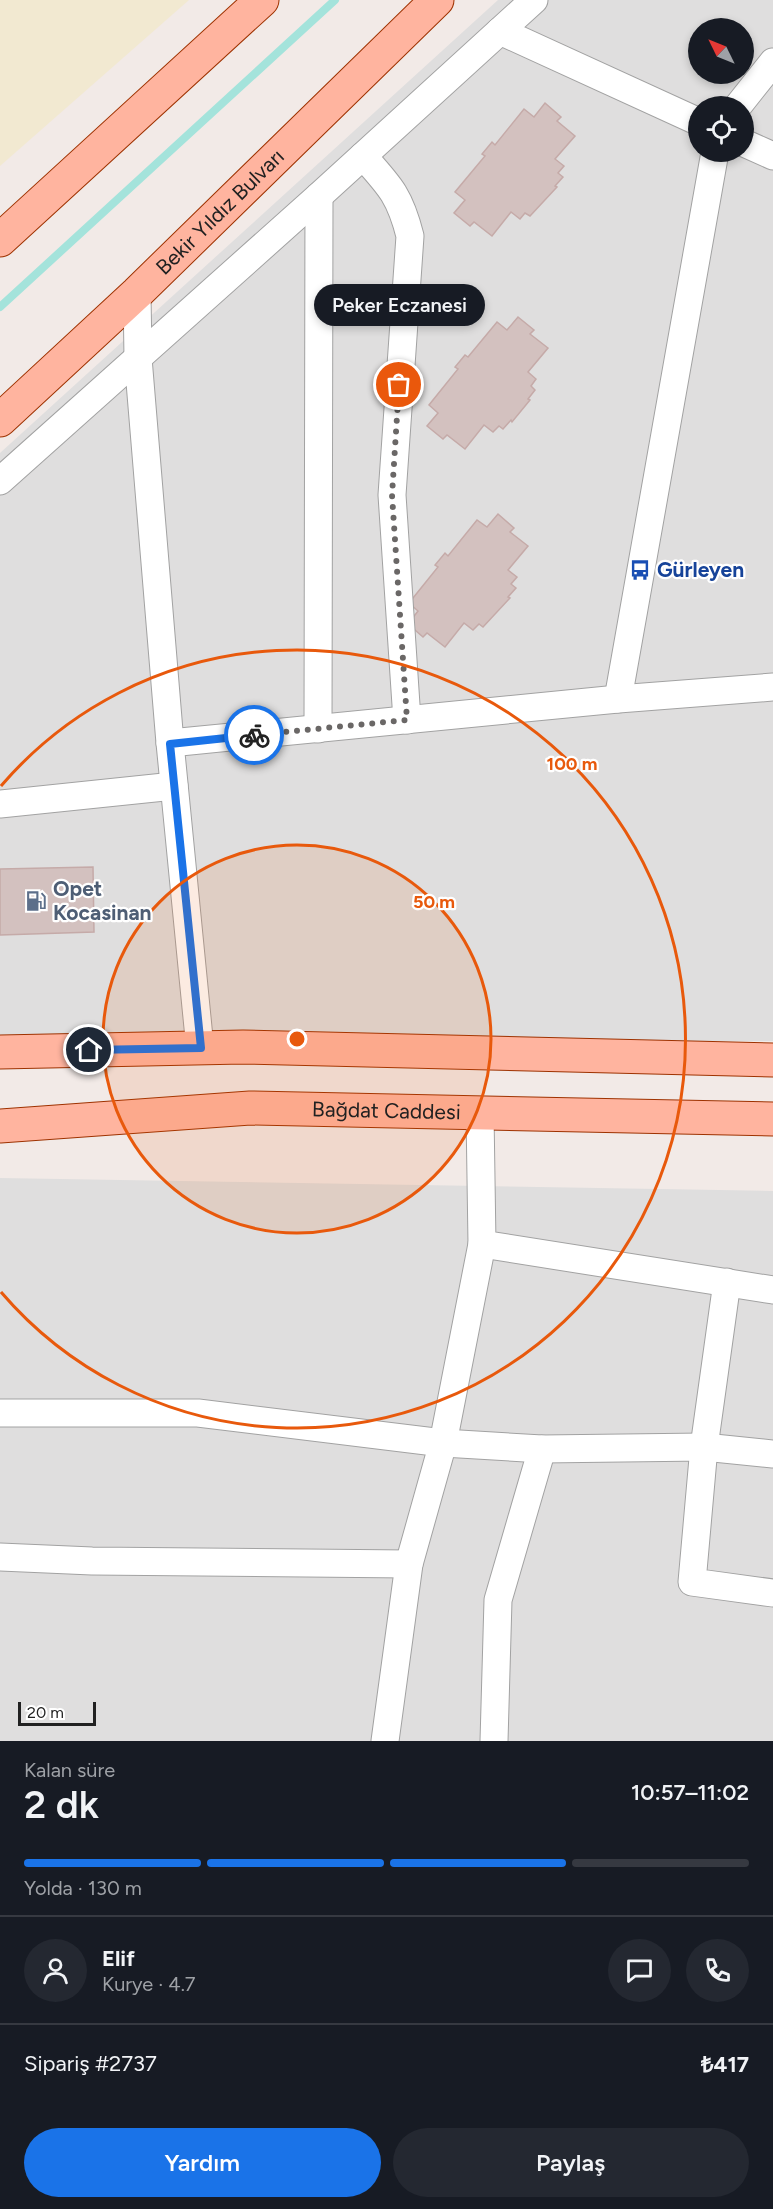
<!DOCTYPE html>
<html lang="tr">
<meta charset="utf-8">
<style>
body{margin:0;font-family:Figtree,sans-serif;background:#242831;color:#f1f3f6;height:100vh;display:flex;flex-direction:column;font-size:22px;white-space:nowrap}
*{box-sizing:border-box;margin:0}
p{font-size:20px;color:#9ea1a6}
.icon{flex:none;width:33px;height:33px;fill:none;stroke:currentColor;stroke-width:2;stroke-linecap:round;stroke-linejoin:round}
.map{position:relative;height:1741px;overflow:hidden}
.details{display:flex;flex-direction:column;background:#171b24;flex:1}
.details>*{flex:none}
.needle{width:39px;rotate:313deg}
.controls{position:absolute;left:688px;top:18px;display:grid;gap:12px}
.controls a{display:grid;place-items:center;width:66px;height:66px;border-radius:50%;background:#171b24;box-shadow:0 3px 9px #0003;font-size:30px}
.scale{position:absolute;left:18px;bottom:15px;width:78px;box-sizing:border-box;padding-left:6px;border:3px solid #212121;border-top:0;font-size:16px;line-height:21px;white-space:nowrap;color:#212121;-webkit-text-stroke:4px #fff;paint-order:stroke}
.pin{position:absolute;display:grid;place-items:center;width:51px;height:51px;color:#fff;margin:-26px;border:3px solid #fff;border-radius:50%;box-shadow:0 2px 6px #0007}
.courier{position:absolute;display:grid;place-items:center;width:60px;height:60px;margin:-30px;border:4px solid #1a73e8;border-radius:50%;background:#fff;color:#222;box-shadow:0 2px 8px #0007}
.bubble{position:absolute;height:42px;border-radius:21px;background:#171b24;box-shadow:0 3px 9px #0003;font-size:20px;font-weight:600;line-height:42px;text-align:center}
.headline em{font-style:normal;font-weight:600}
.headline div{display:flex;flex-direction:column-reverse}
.headline{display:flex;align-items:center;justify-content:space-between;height:102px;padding:0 24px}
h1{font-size:39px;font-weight:600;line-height:45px}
.bar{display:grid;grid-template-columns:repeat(4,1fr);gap:9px 6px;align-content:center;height:72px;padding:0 24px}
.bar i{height:8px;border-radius:4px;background:#363941}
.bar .active{background:#1a73e8}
.bar p{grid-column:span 4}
.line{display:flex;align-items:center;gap:15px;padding:0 24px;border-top:2px solid #363941}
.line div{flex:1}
.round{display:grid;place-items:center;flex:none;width:63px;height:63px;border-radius:32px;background:#242831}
.button{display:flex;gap:12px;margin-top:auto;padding:12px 24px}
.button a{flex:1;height:69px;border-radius:36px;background:#1a73e8;color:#fff;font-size:24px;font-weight:600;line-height:69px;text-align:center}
.button a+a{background:#242831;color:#f1f3f6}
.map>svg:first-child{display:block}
</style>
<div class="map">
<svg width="773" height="1741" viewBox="0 0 773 1741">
<rect width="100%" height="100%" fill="#f2eae7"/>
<g fill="#dfdede" fill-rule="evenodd">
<path d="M 498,0 L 773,0 L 773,1041 L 0,1041 L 0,453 ZM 699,28 L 744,28 L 744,74 L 699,74 ZM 699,106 L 744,106 L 744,152 L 699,152 Z"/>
<path d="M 0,1178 L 773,1191 L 773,1741 L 0,1741 Z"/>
</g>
<path fill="#f2e9d1" d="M 0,0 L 189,0 L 0,166 Z"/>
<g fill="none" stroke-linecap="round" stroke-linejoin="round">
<path stroke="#a4e3db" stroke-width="8" d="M 0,307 L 335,0"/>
</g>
<g fill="#d3c1bf" stroke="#c5aaa8" stroke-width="1.5">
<path d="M 545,103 L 561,117 L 557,121 L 575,136 L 555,159 L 564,166 L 558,173 L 563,177 L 555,186 L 557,187 L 530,216 L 525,213 L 520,219 L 511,212 L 492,236 L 474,222 L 470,226 L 454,213 L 465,200 L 455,192 L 485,156 L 482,154 L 492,142 L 495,145 L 524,109 L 534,117 Z"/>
<path d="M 518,317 L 534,330 L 530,334 L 548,348 L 528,372 L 536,379 L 531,386 L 535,390 L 528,399 L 530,400 L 512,422 L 511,420 L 503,429 L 499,426 L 493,432 L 484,425 L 465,449 L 447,435 L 443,439 L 427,426 L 438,413 L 429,405 L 458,369 L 455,367 L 465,355 L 468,357 L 497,322 L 507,330 Z"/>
<path d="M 498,514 L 514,528 L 510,532 L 528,546 L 508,570 L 517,577 L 511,584 L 516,588 L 508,597 L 510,598 L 483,627 L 479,624 L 473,630 L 464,623 L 445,647 L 427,633 L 423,637 L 408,624 L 418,611 L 409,603 L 438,567 L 435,565 L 445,553 L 448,556 L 477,520 L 487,527 Z"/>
<path d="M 93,867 L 94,932 L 0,935 L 0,869 Z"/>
</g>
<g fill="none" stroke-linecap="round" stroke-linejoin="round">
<g stroke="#a2a2a2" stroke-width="29">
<g id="minor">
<path d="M 500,31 L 699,122"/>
<path d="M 738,106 L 773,62"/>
<path d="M 744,143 L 773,156"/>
<path d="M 363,156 C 390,186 400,196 410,236 L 392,495 L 407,720"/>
<path d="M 137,293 L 138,358 L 170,743 L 200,1048"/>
<path d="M 0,481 L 319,196 L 534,0"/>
<path d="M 618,699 L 715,152"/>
<path d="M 318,729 L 319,196"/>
<path d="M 170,743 L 618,699 L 773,687"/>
<path d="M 0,804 L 174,786"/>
<path d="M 480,1113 L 482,1244 L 773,1290"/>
<path d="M 727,1282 L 704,1447 L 692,1582 L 773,1593"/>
<path d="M 0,1413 L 198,1413 L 443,1443 L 542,1449 L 704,1447 L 773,1454"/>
<path d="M 0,1557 L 92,1561 L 409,1564"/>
<path d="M 385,1741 L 409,1564 L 443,1443 L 482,1244"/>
<path d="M 494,1741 L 498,1600 L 542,1449"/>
</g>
</g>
<g stroke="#9e3200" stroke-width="35">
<g id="major">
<path d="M 0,240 L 262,0"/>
<path id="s1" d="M 0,420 L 137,293 L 437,0"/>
<path d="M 0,1052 L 243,1047 L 773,1060"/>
<path id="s2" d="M 0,1126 L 250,1108 L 773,1119"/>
</g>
</g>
<use href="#minor" stroke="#fff" stroke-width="27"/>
<use href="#major" stroke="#ffb49f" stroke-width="33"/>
</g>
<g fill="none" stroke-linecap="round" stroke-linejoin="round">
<path stroke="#6a6766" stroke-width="6" stroke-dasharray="0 10.8" d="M 254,735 L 407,720 L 392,495 L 399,385"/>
<path stroke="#1a73e8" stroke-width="8" d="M 89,1050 L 201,1048 L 170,744 L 254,735"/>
</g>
<circle cx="297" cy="1039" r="194" fill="#e8590c" fill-opacity=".12"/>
<g fill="none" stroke="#e8590c" stroke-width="3">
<circle cx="297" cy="1039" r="194"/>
<path d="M1 786A389 389 0 1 1 1 1292"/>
</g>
<defs>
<g id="bus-bare" transform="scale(1.62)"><path d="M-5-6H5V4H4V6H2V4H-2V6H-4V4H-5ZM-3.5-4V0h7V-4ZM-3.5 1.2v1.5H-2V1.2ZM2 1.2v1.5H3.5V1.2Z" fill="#1a4fb4" stroke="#fff" stroke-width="2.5" paint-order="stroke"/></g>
<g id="fuel-bare" transform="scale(1.62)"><path d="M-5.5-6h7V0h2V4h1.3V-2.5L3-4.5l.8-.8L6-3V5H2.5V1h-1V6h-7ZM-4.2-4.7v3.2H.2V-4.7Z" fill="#5c6f8a" stroke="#fff" stroke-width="2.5" paint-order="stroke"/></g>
</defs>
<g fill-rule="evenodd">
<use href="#bus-bare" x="640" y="570"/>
<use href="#fuel-bare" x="36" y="901"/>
</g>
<g text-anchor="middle" stroke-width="4.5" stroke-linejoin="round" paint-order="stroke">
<g font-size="21" fill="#212121" stroke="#fff">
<text dy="7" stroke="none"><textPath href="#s1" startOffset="303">Bekir Yıldız Bulvarı</textPath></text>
<text dy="7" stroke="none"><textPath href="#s2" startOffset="387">Bağdat Caddesi</textPath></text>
</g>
<g font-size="21" font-weight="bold" fill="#164399" stroke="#fff" text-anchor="start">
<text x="657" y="577">Gürleyen</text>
</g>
<g font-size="21" font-weight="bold" fill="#4e5e75" stroke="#fff" text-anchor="start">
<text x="53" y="896">Opet<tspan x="53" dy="24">Kocasinan</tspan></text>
</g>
</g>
<circle cx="297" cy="1039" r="9" fill="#e8590c" stroke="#fff" stroke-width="3"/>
<g font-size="18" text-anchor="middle" font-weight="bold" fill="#e8590c" stroke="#fff" stroke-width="4.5" stroke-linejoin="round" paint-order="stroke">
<text x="572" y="770">100 m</text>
<text x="434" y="908">50 m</text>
</g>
</svg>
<div class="controls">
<a><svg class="needle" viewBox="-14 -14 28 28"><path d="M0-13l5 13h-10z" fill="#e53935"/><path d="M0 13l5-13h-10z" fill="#9ea1a6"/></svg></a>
<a><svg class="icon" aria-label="locate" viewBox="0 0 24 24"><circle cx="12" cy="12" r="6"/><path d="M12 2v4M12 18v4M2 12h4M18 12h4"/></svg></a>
</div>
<div class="scale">20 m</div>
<div class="pin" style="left:399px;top:385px;background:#ea580c"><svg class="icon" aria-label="bag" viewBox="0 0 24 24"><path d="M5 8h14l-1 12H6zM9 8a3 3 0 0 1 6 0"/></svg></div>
<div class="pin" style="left:89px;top:1050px;background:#1f2937"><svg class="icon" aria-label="home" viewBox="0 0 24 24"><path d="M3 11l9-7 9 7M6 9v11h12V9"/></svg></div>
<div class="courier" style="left:254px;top:735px"><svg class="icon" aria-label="bike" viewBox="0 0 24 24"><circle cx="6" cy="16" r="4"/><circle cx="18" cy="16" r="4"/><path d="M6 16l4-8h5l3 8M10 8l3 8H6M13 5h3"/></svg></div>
<div class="bubble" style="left:314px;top:284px;width:171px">Peker Eczanesi</div>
</div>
<section class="details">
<div class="headline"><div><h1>2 dk</h1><p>Kalan süre</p></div><em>10:57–11:02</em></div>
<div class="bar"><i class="active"></i><i class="active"></i><i class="active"></i><i></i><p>Yolda · 130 m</p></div>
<div class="line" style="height:108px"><a class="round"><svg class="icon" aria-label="person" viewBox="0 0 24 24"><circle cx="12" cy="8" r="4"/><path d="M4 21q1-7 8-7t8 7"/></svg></a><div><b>Elif</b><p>Kurye · 4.7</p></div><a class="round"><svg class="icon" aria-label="chat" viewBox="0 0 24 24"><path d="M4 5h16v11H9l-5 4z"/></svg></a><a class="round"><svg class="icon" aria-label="phone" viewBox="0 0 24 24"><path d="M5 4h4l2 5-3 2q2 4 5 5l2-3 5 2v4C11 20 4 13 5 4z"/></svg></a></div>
<div class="line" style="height:78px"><div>Sipariş #2737</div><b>₺417</b></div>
<div class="button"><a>Yardım</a><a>Paylaş</a></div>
</section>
